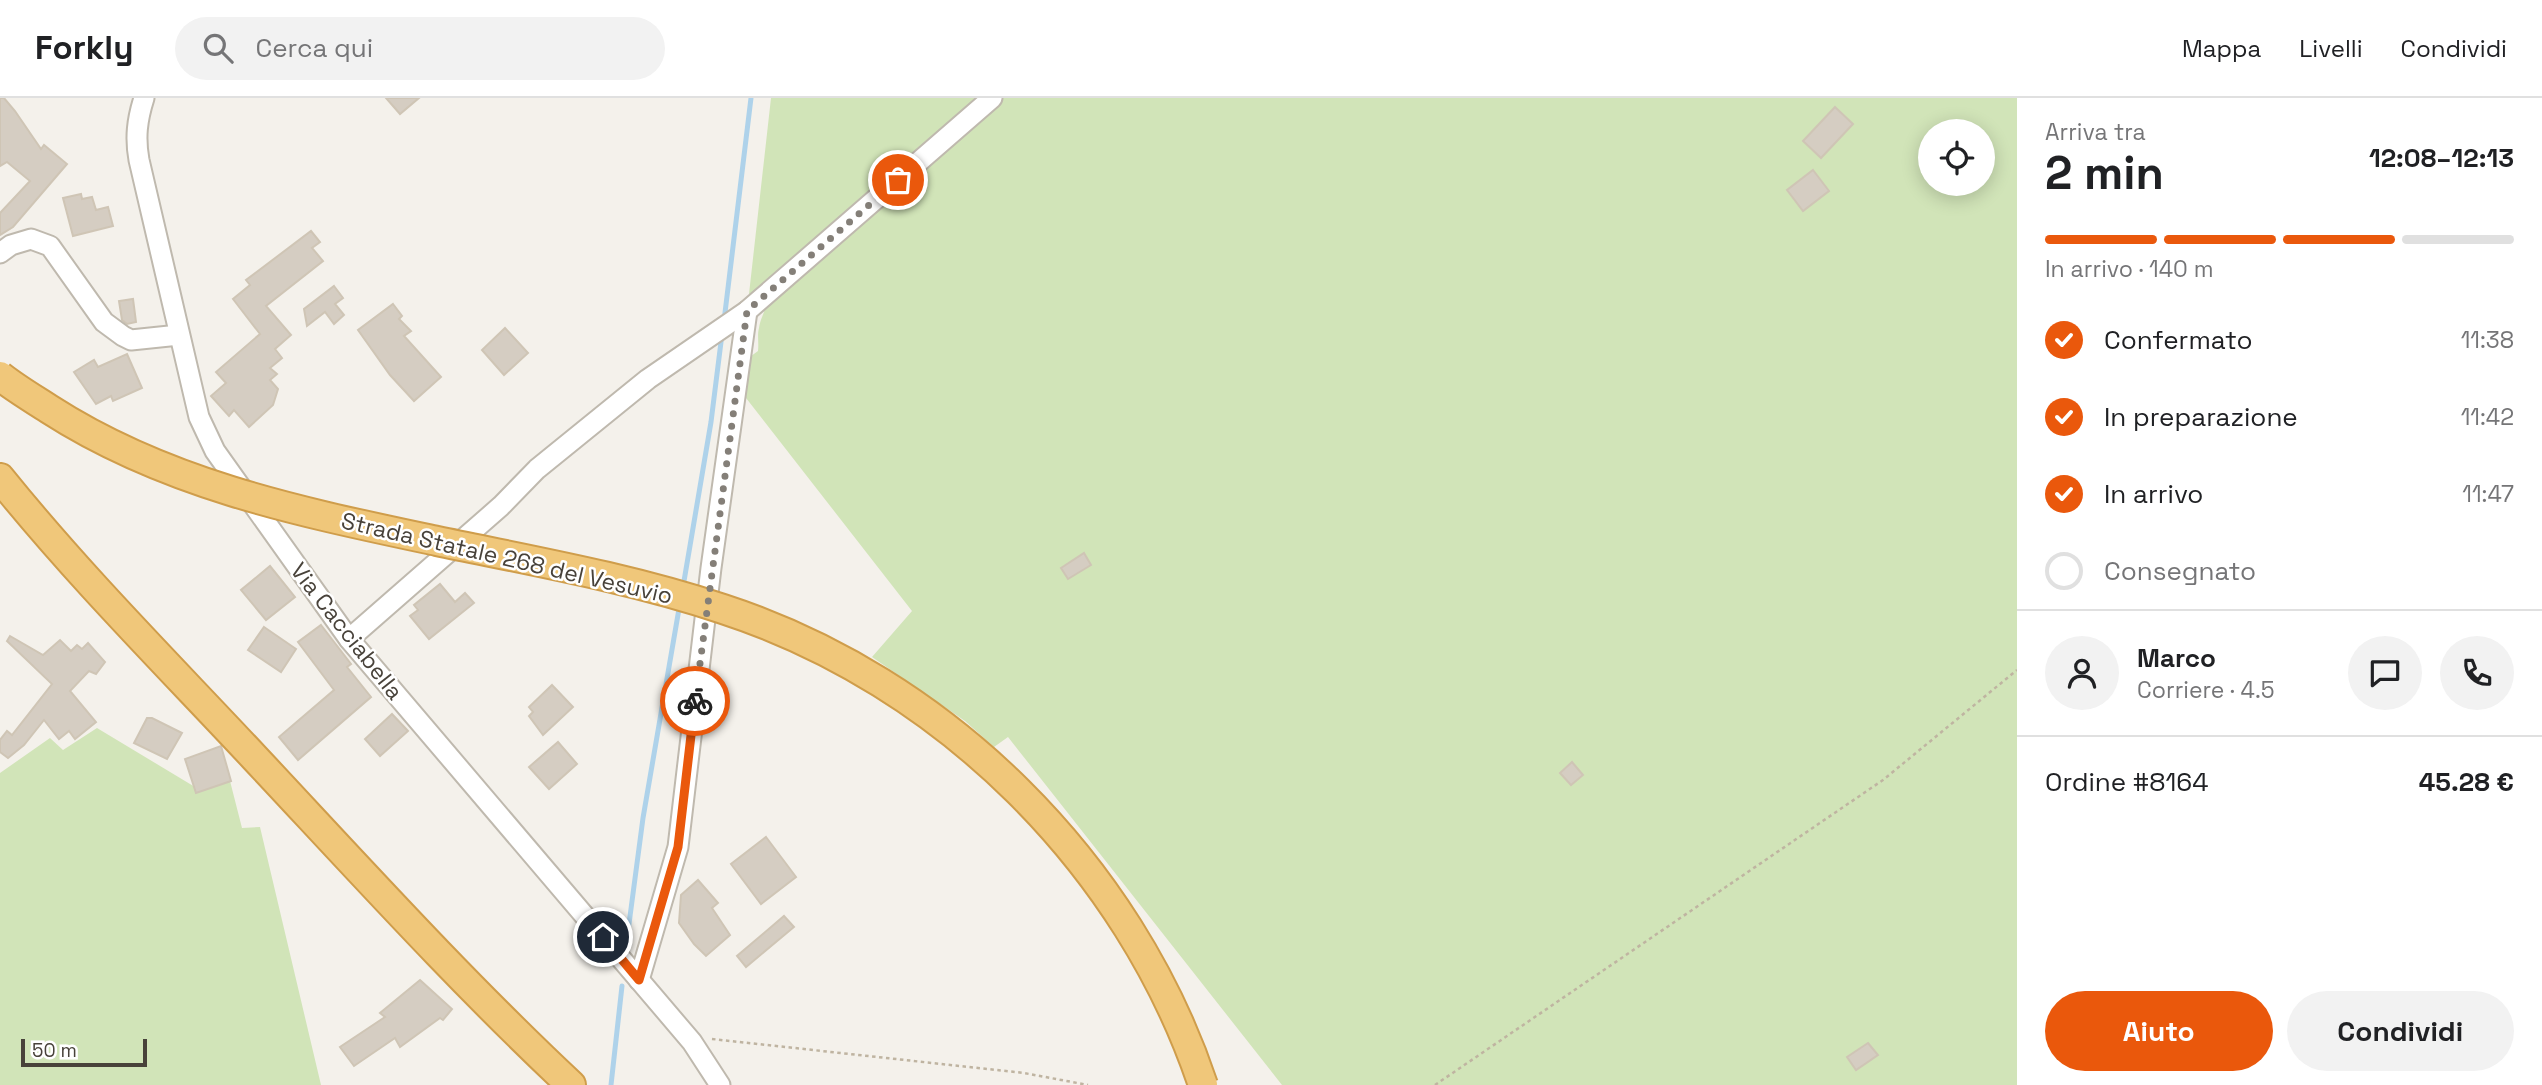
<!DOCTYPE html>
<html lang="it">
<meta charset="utf-8">
<style>
body{margin:0;font-family:"Space Grotesk",sans-serif;background:#f2f2f2;color:#202124;height:100vh;display:flex;flex-direction:column;font-size:26px;white-space:nowrap}
*{box-sizing:border-box;margin:0}
p{font-size:23px;color:#757577}
.icon{flex:none;width:38px;height:38px;fill:none;stroke:currentColor;stroke-width:2;stroke-linecap:round;stroke-linejoin:round}
.map{position:relative;flex:1;overflow:hidden}
.details{display:flex;flex-direction:column;background:#fff;width:525px}
.details>*{flex:none}
.fabs{position:absolute;left:1918px;top:21px;display:grid;gap:14px}
.fabs a{display:grid;place-items:center;width:77px;height:77px;border-radius:50%;background:#fff;box-shadow:0 4px 18px #0003;font-size:35px}
.scale{position:absolute;left:21px;bottom:18px;width:126px;box-sizing:border-box;padding-left:7px;border:4px solid #48423a;border-top:0;font-size:19px;line-height:24px;white-space:nowrap;color:#48423a;-webkit-text-stroke:5px #fff;paint-order:stroke}
.pin{position:absolute;display:grid;place-items:center;width:60px;height:60px;color:#fff;margin:-30px;border:4px solid #fff;border-radius:50%;box-shadow:0 2px 7px #0007}
.courier{position:absolute;display:grid;place-items:center;width:70px;height:70px;margin:-35px;border:5px solid #ea580c;border-radius:50%;background:#fff;color:#222;box-shadow:0 2px 9px #0007}
.overview em{font-style:normal;font-weight:600}
.overview div{display:flex;flex-direction:column-reverse}
.overview{display:flex;align-items:center;justify-content:space-between;height:119px;padding:0 28px}
h1{font-size:46px;font-weight:600;line-height:52px}
.bar{display:grid;grid-template-columns:repeat(4,1fr);gap:10px 7px;align-content:center;height:84px;padding:0 28px}
.bar i{height:9px;border-radius:5px;background:#e0e0e0}
.bar .current{background:#ea580c}
.bar p{grid-column:span 4}
.line{display:flex;align-items:center;gap:18px;padding:0 28px;border-top:2px solid #e0e0e0}
.line div{flex:1}
.round{display:grid;place-items:center;flex:none;width:74px;height:74px;border-radius:37px;background:#f2f2f2}
ol{padding:0 28px;list-style:none}
li{display:flex;align-items:center;gap:21px;height:77px}
li p{margin-inline-start:auto}
li .icon{padding:7px;border-radius:50%;background:#ea580c;color:#fff;stroke-width:4}
li:last-child{color:#757577}
li i{width:38px;height:38px;border:4px solid #e0e0e0;border-radius:50%}
.cta{display:flex;gap:14px;margin-top:auto;padding:14px 28px}
.cta a{flex:1;height:80px;border-radius:42px;background:#ea580c;color:#fff;font-size:28px;font-weight:600;line-height:80px;text-align:center}
.cta a+a{background:#f2f2f2;color:#202124}
header{display:flex;align-items:center;gap:42px;box-sizing:border-box;height:98px;padding:0 35px;background:#fff;border-bottom:2px solid #e0e0e0}
header strong{font-size:33px}
nav{display:flex;gap:38px;margin-inline-start:auto;font-size:24px}
.search{width:490px;height:63px;background:#f2f2f2;display:flex;align-items:center;gap:18px;box-sizing:border-box;padding:0 24px;border-radius:38px;color:#757577;font-size:26px}
main{display:flex;flex:1;min-height:0}
.map>svg:first-child{display:block}
</style>
<header>
<strong>Forkly</strong>
<div class="search"><svg class="icon" aria-label="search" viewBox="0 0 24 24"><circle cx="10" cy="10" r="6"/><path d="M15 15l6 6"/></svg>Cerca qui</div>
<nav><a>Mappa</a><a>Livelli</a><a>Condividi</a></nav>
</header>
<main>
<div class="map">
<svg width="2017" height="987" viewBox="0 0 2017 987">
<rect width="100%" height="100%" fill="#f4f1eb"/>
<g fill="#d1e4b8" fill-rule="evenodd">
<path d="M 771,0 L 2017,0 L 2017,987 L 1282,987 L 1008,639 L 994,649 L 965,623 L 872,559 L 912,513 L 746,300 L 747,261 L 758,253 C 759,245 757,237 759,230 C 762,211 772,212 756,195 L 749,196 ZM 1930,33 L 1983,33 L 1983,86 L 1930,86 Z"/>
<path d="M 97,630 L 195,689 L 230,683 L 242,730 L 260,729 L 321,987 L 0,987 L 0,675 L 50,640 L 63,652 Z"/>
</g>
<g fill="none" stroke-linecap="round" stroke-linejoin="round">
<g stroke="#aed2ea" stroke-width="5">
<path d="M 724,223 L 751,0"/>
<path d="M 683,489 L 711,324 L 722,236"/>
<path d="M 627,841 L 643,720 L 680,505"/>
<path d="M 611,987 L 622,888"/>
</g>
</g>
<g fill="#d5cdc2" stroke="#cfc5b5" stroke-width="2">
<path d="M 0,0 L 4,0 L 15,13 L 41,51 L 44,47 L 67,66 L 13,129 L 0,137 L 0,115 L 30,83 L 7,64 L 0,68 Z"/>
<path d="M 386,0 L 419,0 L 400,16 Z"/>
<path d="M 1835,9 L 1853,26 L 1821,60 L 1803,43 Z"/>
<path d="M 1813,72 L 1829,93 L 1803,113 L 1787,92 Z"/>
<path d="M 81,96 L 82,101 L 92,99 L 96,112 L 108,109 L 113,128 L 73,138 L 63,100 Z"/>
<path d="M 311,133 L 320,144 L 312,150 L 323,163 L 266,208 L 291,237 L 275,251 L 282,260 L 270,270 L 277,276 L 270,282 L 278,291 L 273,307 L 249,329 L 234,312 L 229,318 L 211,298 L 226,285 L 216,274 L 260,236 L 233,201 L 250,187 L 246,182 Z"/>
<path d="M 334,188 L 343,200 L 335,206 L 344,217 L 334,226 L 325,214 L 307,228 L 304,211 Z"/>
<path d="M 133,201 L 136,224 L 127,226 L 122,222 L 119,203 Z"/>
<path d="M 393,206 L 402,218 L 399,221 L 411,233 L 404,238 L 441,279 L 414,303 L 390,277 L 358,232 Z"/>
<path d="M 505,230 L 528,255 L 504,277 L 482,252 Z"/>
<path d="M 127,256 L 142,290 L 113,303 L 111,298 L 96,306 L 74,274 L 94,262 L 98,269 Z"/>
<path d="M 1084,455 L 1091,467 L 1068,481 L 1061,470 Z"/>
<path d="M 270,468 L 295,499 L 266,522 L 241,492 Z"/>
<path d="M 440,486 L 455,504 L 465,495 L 474,505 L 429,541 L 410,518 L 418,512 L 414,507 Z"/>
<path d="M 321,527 L 351,566 L 347,569 L 371,599 L 298,662 L 279,639 L 334,592 L 298,544 Z"/>
<path d="M 264,529 L 296,551 L 281,574 L 248,552 Z"/>
<path d="M 10,538 L 43,557 L 60,542 L 71,553 L 77,547 L 82,551 L 88,545 L 105,564 L 96,576 L 89,573 L 70,593 L 96,624 L 75,641 L 69,633 L 59,641 L 44,622 L 24,647 L 8,660 L 0,654 L 0,642 L 7,633 L 12,637 L 52,586 L 7,543 Z"/>
<path d="M 552,587 L 573,609 L 543,637 L 529,618 L 533,614 L 529,609 Z"/>
<path d="M 392,616 L 408,633 L 380,658 L 365,641 Z"/>
<path d="M 147,620 L 152,620 L 182,635 L 167,661 L 134,645 Z"/>
<path d="M 558,644 L 577,666 L 549,691 L 529,669 Z"/>
<path d="M 221,648 L 231,683 L 196,695 L 185,661 Z"/>
<path d="M 1572,664 L 1583,677 L 1571,687 L 1560,675 Z"/>
<path d="M 766,739 L 796,779 L 761,806 L 731,766 Z"/>
<path d="M 698,782 L 718,805 L 712,810 L 730,837 L 706,858 L 694,846 L 679,825 L 681,797 Z"/>
<path d="M 784,818 L 794,829 L 746,869 L 737,858 Z"/>
<path d="M 420,882 L 452,911 L 443,922 L 440,920 L 400,949 L 395,940 L 354,968 L 340,949 L 385,919 L 380,915 Z"/>
<path d="M 1868,945 L 1878,957 L 1856,972 L 1847,959 Z"/>
</g>
<g fill="none" stroke-linecap="round" stroke-linejoin="round">
<g stroke="#bfb9ae" stroke-width="23">
<g id="minor">
<path d="M 144,0 C 137,22 135,40 139,62 L 199,319 L 215,353 L 349,541 L 692,944 L 720,987"/>
<path d="M 0,155 L 11,147 L 31,141 L 50,148 L 104,224 L 123,238 L 131,242 L 179,237"/>
<path d="M 349,541 L 501,408 L 537,371 L 648,281 L 747,213 L 992,0"/>
<path d="M 639,882 L 678,749 L 711,470 L 747,213"/>
</g>
</g>
<g stroke="#cf9d4b" stroke-width="32">
<path id="highway" d="M 0,380 C 79,478 168,567 254,659 C 358,770 460,883 571,987"/>
</g>
<g stroke="#bfb4a1" stroke-width="2.5" stroke-dasharray="3.5 3.5" stroke-linecap="butt">
<path d="M 712,941 L 1024,975 L 1088,987"/>
<path d="M 1435,987 L 1883,682 L 2017,572"/>
</g>
<use href="#minor" stroke="#fff" stroke-width="19"/>
<use href="#highway" stroke="#f0c77a" stroke-width="28"/>
<g stroke="#cf9d4b" stroke-width="32" stroke-linecap="butt">
<path id="highway-bridge" d="M 0,278 C 15,290 32,300 49,311 C 167,387 301,414 437,443 C 533,463 630,480 723,511 C 944,583 1129,766 1203,987"/>
</g>
<use href="#highway-bridge" stroke="#f0c77a" stroke-width="28"/>
</g>
<g fill="none" stroke-linecap="round" stroke-linejoin="round">
<path stroke="#847f78" stroke-width="7" stroke-dasharray="0 12.6" d="M 695,603 L 747,213 L 898,82"/>
<path stroke="#ea580c" stroke-width="9" d="M 603,839 L 639,882 L 678,749 L 695,603"/>
</g>
<g text-anchor="middle" stroke-width="5" stroke-linejoin="round" paint-order="stroke">
<g font-size="23" fill="#48423a" stroke="#fff">
<text transform="translate(507 460) rotate(13)" y="8">Strada Statale 268 del Vesuvio</text>
<text transform="translate(347 533) rotate(52)" y="8">Via Cacciabella</text>
</g>
</g>
</svg>
<div class="fabs">
<a><svg class="icon" aria-label="locate" viewBox="0 0 24 24"><circle cx="12" cy="12" r="6"/><path d="M12 2v4M12 18v4M2 12h4M18 12h4"/></svg></a>
</div>
<div class="scale">50 m</div>
<div class="pin" style="left:898px;top:82px;background:#ea580c"><svg class="icon" aria-label="bag" viewBox="0 0 24 24"><path d="M5 8h14l-1 12H6zM9 8a3 3 0 0 1 6 0"/></svg></div>
<div class="pin" style="left:603px;top:839px;background:#1f2937"><svg class="icon" aria-label="home" viewBox="0 0 24 24"><path d="M3 11l9-7 9 7M6 9v11h12V9"/></svg></div>
<div class="courier" style="left:695px;top:603px"><svg class="icon" aria-label="bike" viewBox="0 0 24 24"><circle cx="6" cy="16" r="4"/><circle cx="18" cy="16" r="4"/><path d="M6 16l4-8h5l3 8M10 8l3 8H6M13 5h3"/></svg></div>
</div>
<section class="details">
<div class="overview"><div><h1>2 min</h1><p>Arriva tra</p></div><em>12:08–12:13</em></div>
<div class="bar"><i class="current"></i><i class="current"></i><i class="current"></i><i></i><p>In arrivo · 140 m</p></div>
<ol>
<li><svg class="icon" aria-label="check" viewBox="0 0 24 24"><path d="M5 12l5 5 9-10"/></svg>Confermato<p>11:38</p></li>
<li><svg class="icon" aria-label="check" viewBox="0 0 24 24"><path d="M5 12l5 5 9-10"/></svg>In preparazione<p>11:42</p></li>
<li><svg class="icon" aria-label="check" viewBox="0 0 24 24"><path d="M5 12l5 5 9-10"/></svg>In arrivo<p>11:47</p></li>
<li><i></i>Consegnato</li>
</ol>
<div class="line" style="height:126px"><a class="round"><svg class="icon" aria-label="person" viewBox="0 0 24 24"><circle cx="12" cy="8" r="4"/><path d="M4 21q1-7 8-7t8 7"/></svg></a><div><b>Marco</b><p>Corriere · 4.5</p></div><a class="round"><svg class="icon" aria-label="chat" viewBox="0 0 24 24"><path d="M4 5h16v11H9l-5 4z"/></svg></a><a class="round"><svg class="icon" aria-label="phone" viewBox="0 0 24 24"><path d="M5 4h4l2 5-3 2q2 4 5 5l2-3 5 2v4C11 20 4 13 5 4z"/></svg></a></div>
<div class="line" style="height:91px"><div>Ordine #8164</div><b>45.28 €</b></div>
<div class="cta"><a>Aiuto</a><a>Condividi</a></div>
</section>
</main>
